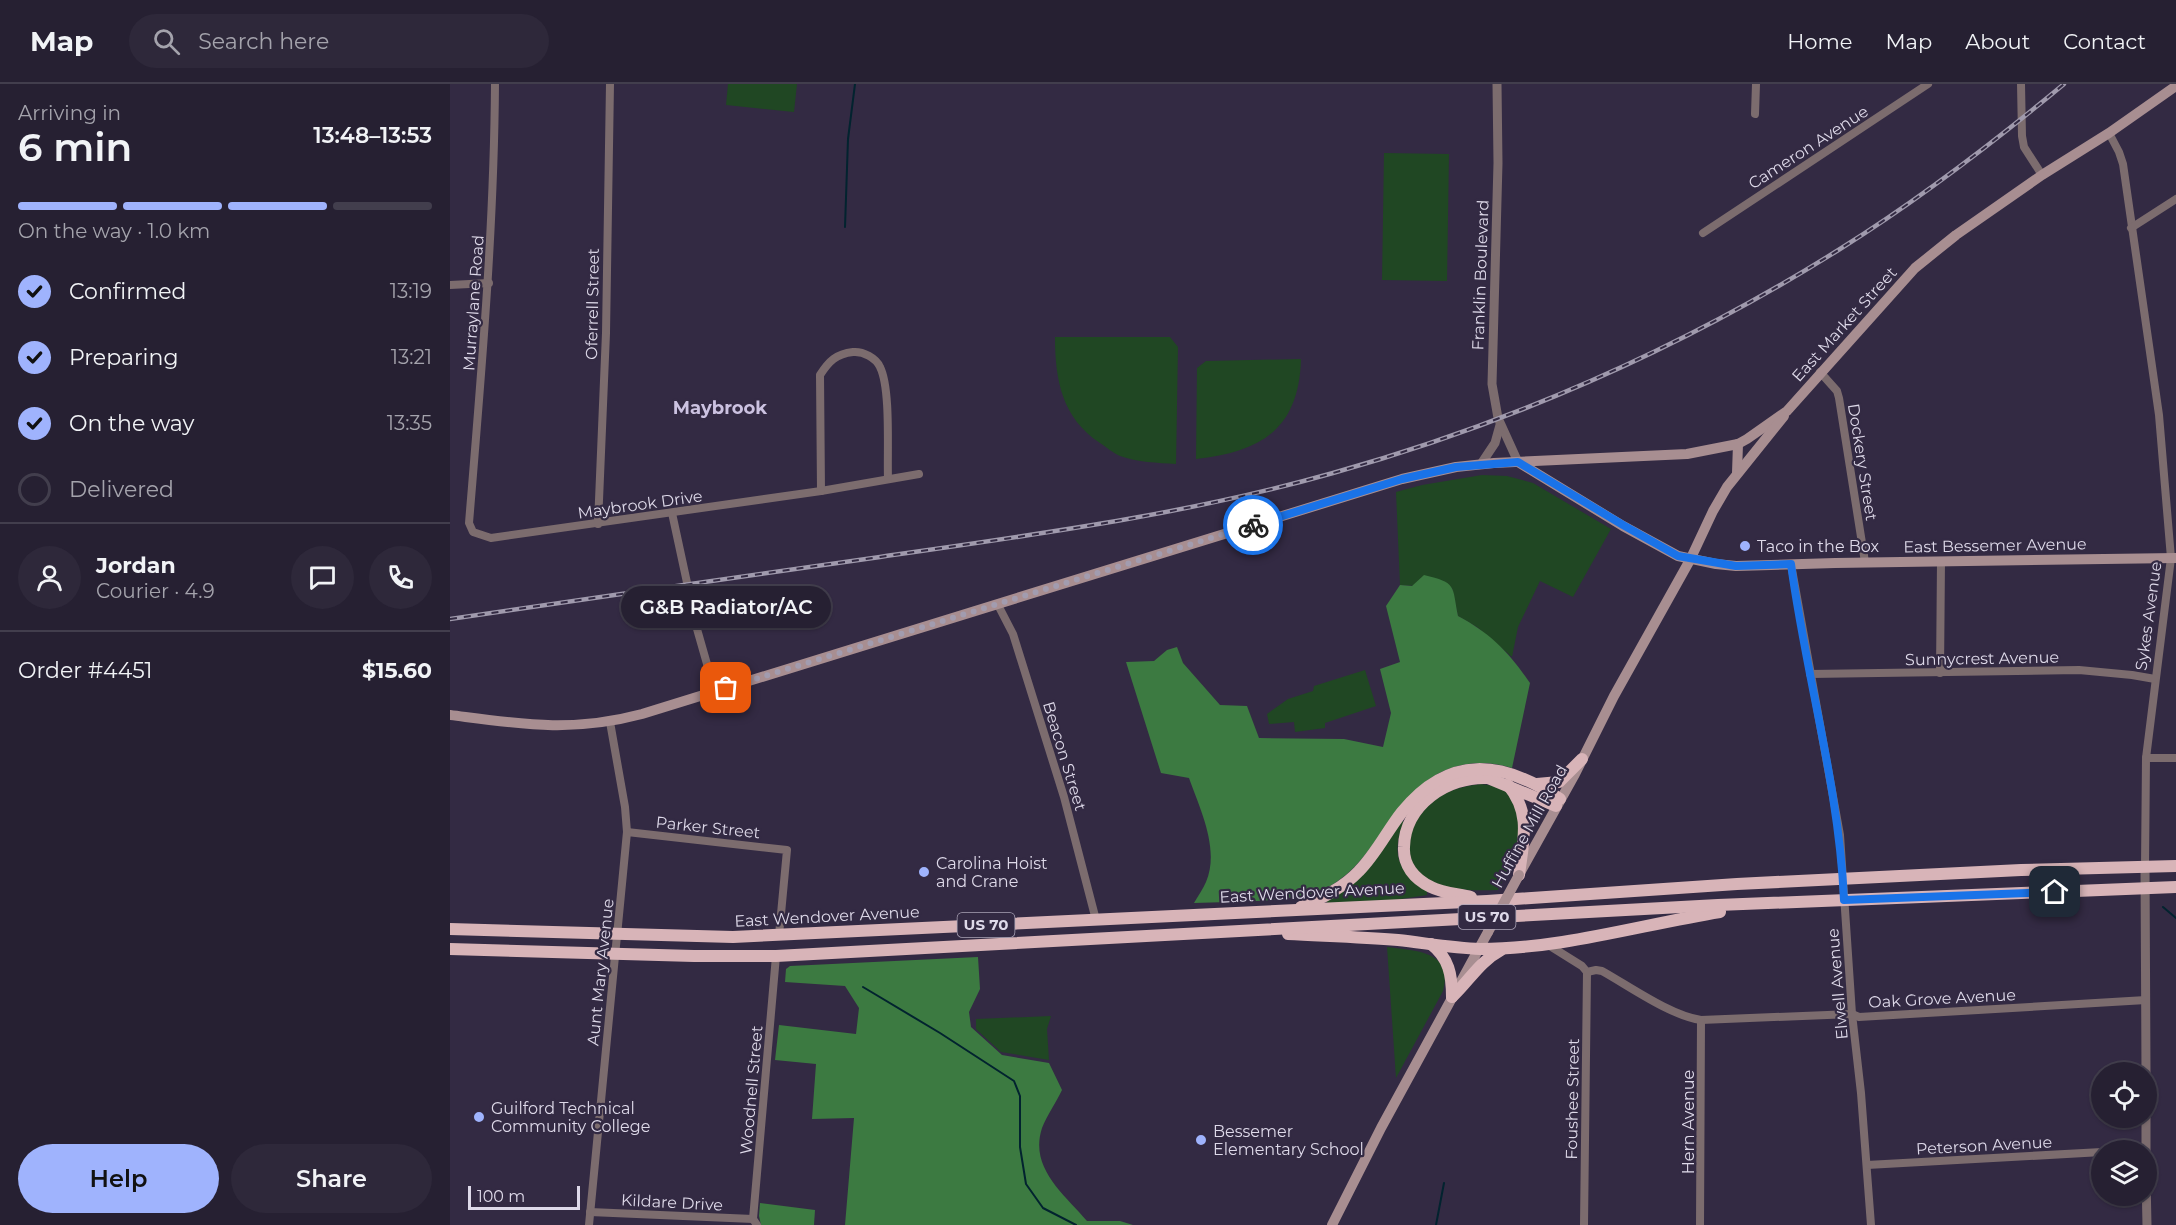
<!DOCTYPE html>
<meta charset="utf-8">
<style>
body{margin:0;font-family:Montserrat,sans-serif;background:#2e283a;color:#f1f3f6;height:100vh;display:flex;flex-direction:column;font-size:22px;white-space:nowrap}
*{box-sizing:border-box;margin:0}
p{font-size:20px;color:#a4a3ac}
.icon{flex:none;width:33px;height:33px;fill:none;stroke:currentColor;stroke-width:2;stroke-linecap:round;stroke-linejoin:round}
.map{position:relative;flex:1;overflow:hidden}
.drawer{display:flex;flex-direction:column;background:#262032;width:450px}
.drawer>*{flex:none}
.controls{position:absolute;left:1641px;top:978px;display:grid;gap:12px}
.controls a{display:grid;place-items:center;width:66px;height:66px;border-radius:50%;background:#262032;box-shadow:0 2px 4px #0004,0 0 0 2px #423e4d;font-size:30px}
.scale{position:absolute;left:18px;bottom:15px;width:112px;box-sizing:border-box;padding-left:6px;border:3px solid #ded9e9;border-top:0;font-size:16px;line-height:21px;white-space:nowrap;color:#ded9e9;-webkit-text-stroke:4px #332a43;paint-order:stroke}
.pin{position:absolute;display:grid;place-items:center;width:51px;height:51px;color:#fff;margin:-26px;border-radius:12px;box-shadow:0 3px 9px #0006}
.courier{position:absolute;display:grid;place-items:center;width:60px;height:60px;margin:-30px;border:4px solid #1a73e8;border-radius:50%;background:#fff;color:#222;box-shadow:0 2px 8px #0007}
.bubble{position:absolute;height:42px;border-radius:21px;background:#262032;box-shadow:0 2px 4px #0004,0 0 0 2px #423e4d;font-size:20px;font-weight:600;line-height:42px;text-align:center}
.head em{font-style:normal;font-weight:600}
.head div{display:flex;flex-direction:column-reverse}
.head{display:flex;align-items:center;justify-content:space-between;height:102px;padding:0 18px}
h1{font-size:39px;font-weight:600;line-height:45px}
.bar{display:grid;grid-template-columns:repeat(4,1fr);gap:9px 6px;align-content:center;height:72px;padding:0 18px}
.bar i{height:8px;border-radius:4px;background:#423e4d}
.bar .on{background:#9fb3fd}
.bar p{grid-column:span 4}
.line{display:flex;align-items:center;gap:15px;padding:0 18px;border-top:2px solid #423e4d}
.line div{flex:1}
.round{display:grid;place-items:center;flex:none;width:63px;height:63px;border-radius:32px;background:#2e283a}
ol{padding:0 18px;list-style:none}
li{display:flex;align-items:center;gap:18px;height:66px}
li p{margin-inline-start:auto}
li .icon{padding:6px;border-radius:50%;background:#9fb3fd;color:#111;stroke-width:4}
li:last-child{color:#a4a3ac}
li i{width:33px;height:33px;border:3px solid #423e4d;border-radius:50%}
.primary-button{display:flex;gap:12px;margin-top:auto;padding:12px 18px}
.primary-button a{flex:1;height:69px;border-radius:36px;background:#9fb3fd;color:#111;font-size:24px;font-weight:600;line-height:69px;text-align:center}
.primary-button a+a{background:#2e283a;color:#f1f3f6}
header{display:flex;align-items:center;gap:36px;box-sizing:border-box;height:84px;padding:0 30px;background:#262032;border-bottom:2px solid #423e4d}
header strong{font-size:28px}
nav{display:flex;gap:33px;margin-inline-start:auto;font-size:21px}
.search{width:420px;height:54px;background:#2e283a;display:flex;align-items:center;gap:15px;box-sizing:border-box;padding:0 21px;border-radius:33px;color:#a4a3ac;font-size:22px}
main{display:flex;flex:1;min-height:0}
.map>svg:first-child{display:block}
</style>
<header>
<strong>Map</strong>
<div class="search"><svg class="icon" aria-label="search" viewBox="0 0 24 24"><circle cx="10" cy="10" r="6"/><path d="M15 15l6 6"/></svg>Search here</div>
<nav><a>Home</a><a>Map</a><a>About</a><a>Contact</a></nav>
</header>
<main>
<section class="drawer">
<div class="head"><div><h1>6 min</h1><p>Arriving in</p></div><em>13:48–13:53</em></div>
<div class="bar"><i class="on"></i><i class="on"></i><i class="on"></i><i></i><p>On the way · 1.0 km</p></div>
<ol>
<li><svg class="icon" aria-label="check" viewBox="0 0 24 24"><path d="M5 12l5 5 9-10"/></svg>Confirmed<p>13:19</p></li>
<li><svg class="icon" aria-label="check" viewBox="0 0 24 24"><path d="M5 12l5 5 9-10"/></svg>Preparing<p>13:21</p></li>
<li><svg class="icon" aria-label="check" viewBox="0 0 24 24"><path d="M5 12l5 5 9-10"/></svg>On the way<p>13:35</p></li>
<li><i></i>Delivered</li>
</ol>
<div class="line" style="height:108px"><a class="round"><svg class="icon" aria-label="person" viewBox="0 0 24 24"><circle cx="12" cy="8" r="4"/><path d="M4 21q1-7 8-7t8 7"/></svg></a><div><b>Jordan</b><p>Courier · 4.9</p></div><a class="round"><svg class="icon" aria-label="chat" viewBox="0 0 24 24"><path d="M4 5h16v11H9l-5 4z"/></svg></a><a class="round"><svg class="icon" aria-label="phone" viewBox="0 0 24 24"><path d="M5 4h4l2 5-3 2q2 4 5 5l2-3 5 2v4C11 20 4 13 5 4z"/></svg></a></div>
<div class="line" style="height:78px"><div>Order #4451</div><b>$15.60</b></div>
<div class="primary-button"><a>Help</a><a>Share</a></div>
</section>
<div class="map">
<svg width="1726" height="1141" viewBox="0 0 1726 1141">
<rect width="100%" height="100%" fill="#332a43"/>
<g fill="#204723">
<path d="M 278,0 L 347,0 L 344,28 L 276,21 Z"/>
<path d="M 934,69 L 999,70 L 997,197 L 932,196 Z"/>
<path d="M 605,253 L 720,253 L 728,263 L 726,380 C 708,379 687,378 670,372 C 663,369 656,363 650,359 C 612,334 605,296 605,253 Z"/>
<path d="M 851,275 C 849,345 811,368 746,375 L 747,284 L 756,277 Z"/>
<path d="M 1032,391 L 1057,392 L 1083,399 L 1161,445 L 1123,513 L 1090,497 L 1068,543 L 1062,573 L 1027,543 L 1008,532 L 1002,504 L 950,501 L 946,408 L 972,401 Z"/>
<path d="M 915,586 L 926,622 L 875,639 L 875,644 L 845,648 L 844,638 L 819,640 L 817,630 L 838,615 L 863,607 L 864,602 Z"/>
<path d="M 1031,700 C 1038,701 1047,702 1054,706 C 1086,727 1060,782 1048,806 C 1023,807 990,807 969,789 C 942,765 968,726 991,712 C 1004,704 1017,702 1031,700 Z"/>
<path d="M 952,737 L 954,738 C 940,772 949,786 977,807 L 977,811 L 945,816 L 877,819 L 876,816 Z"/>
<path d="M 937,863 C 965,867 1004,866 993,907 L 946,994 Z"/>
<path d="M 601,932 L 597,945 L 599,976 L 551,968 L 526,945 L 526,935 Z"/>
</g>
<g fill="#3c7a41">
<path d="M 974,491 C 1007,499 1002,501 1008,532 C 1040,549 1059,568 1080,599 L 1062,684 C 1042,678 1024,677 1004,683 C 942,703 932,773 880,802 C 848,820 782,817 744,819 C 748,812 753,805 756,798 C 770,765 750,725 739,694 L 711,689 L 676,578 L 704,577 L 717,566 L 727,563 L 733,579 L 770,621 L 797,622 L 809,654 L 894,655 L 933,663 L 941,629 L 930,585 L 950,578 L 936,522 L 950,501 L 962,502 Z"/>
<path d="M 528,873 L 530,905 L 519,928 L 521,943 L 552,971 L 599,979 L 612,1006 C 606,1019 597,1031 592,1044 C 579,1084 614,1110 637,1137 L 670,1137 L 683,1141 L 395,1141 L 404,1034 L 362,1035 L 366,980 L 325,976 L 329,941 L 406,950 L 409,924 L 395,902 L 335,898 L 336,885 L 340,882 Z"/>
<path d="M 310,1119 L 365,1126 L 364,1141 L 311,1141 L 309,1132 Z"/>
</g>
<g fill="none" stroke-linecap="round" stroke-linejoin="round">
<g stroke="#02232f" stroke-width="2">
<path d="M 395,143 L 398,55 L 405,0"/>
<path d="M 1713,823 L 1726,834"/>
<path d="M 413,903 L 490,949 L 564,997 L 570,1012 L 570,1063 L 576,1100 L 593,1124 L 626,1141"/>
<path d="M 986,1141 L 994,1099"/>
</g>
<g stroke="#7c6c6e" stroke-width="8">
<path d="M 45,0 C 44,147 31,293 19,439 L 23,448 L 41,454 L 371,407 L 469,390"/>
<path d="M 1571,0 L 1572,52 L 1574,63 L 1592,91"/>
<path d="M 1305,30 L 1306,0"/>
<path d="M 1659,49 L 1669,68 L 1673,80 L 1709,331 L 1721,474 L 1696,674 L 1695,783"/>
<path d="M 1681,144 L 1726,115"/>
<path d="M 1253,149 L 1478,0"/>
<path d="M 0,201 L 39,199"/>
<path d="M 1370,288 L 1387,307 L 1389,314 L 1415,478"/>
<path d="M 371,407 L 370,291 C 379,277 386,270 403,268 C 413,267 426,274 430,283 C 441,305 437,368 438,395"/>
<path d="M 222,429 L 247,545 L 265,608"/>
<path d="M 148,440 L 156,249 L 160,0"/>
<path d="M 1341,480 L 1390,751 L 1402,930 L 1411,1009 L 1421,1141"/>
<path d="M 548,521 L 563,550 L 614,713 L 646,836"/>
<path d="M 1490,589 L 1491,477"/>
<path d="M 1360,590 L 1629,586 L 1682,591 L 1705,595"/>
<path d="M 1696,674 L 1726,674"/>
<path d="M 177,748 L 337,766 L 329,851"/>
<path d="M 1100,862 L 1132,882 L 1137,888 L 1146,886 L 1152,887 C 1179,902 1221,932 1251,936 L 1402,930 L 1409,933 L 1696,916"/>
<path d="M 1686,1066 L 1696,1066"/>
<path d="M 1417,1081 L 1652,1068"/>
<path d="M 140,1128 L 303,1135"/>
<path d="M 139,1141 L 177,748 L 175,723 L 160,638"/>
<path d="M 307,1141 L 303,1135 L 326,872"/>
<path d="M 1134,1141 L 1137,888"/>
<path d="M 1250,1141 L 1251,936"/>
</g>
<g stroke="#7c6c6e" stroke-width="9">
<path d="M 1047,0 L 1048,79 L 1042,300 L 1048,334 L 1068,378"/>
<path d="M 1031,380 L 1045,359 L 1050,341"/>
<path d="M 1695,783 L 1696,988"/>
<path d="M 1696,1066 L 1696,1034"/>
<path d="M 1696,1094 L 1697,1141"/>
</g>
<g stroke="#a88e91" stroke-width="10">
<path d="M 1068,378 L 1173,442 L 1228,472 L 1266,480 L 1286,482 L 1385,479 L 1726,474"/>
<path d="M 1287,389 L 1288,360"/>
<path d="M 0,631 C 70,640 121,649 192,630 L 952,395 L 1006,383 L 1044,379 L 1237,370 L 1288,360 L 1297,355 L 1337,327 L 1465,184 L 1506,151 L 1592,91 L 1659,49 L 1726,2"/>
<path d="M 1071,787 L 1125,690 L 1164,612 L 1240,476 L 1263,427 L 1277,403 L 1334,332"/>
<path d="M 882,1141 L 931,1044 L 1038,848"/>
</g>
<g stroke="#d8b4b8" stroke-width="12">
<path d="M 1087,700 L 1109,698 L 1132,675"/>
<path d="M 1058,701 C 1082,730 1073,757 1069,791"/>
<path d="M 1021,813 C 1009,810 992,809 981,803 C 964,795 953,781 954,763 C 955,721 997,692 1038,694 L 1106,722"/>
<path d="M 851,823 C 872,814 893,804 909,787 C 926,770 937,747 952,728 C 999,670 1052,676 1110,715"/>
<path d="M 0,845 L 283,853 L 1037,817 L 1287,800 L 1571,786 L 1726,782"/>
<path d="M 838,850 C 875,852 911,853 948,856 C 975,859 1003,864 1030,865 C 1111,865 1190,841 1270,828"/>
<path d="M 981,860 C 999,874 1002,891 1002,913"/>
<path d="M 0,865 L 244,872 L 326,872 L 1268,821 L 1726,803"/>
<path d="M 1002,913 C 1020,896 1029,878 1051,866"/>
</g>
<g stroke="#a09aad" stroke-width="4.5">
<path id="rail" d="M 0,535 C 143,514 287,493 430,473 C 582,451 735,431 883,389 C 1061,339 1234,263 1390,165 C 1468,116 1543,59 1614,0"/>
</g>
<use href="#rail" stroke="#332a43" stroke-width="2" stroke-dasharray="7" stroke-linecap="butt"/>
<path stroke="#a88e91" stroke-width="10" d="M 1038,848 L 1069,791"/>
</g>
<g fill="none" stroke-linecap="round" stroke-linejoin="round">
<path stroke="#a29caf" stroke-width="6" stroke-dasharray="0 10.8" d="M 276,604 L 803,441"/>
<path stroke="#1a73e8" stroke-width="8" d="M 803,441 L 952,395 L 1006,383 L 1068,378 L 1173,441 L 1228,472 L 1286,482 L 1341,480 C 1356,592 1389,702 1394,816 L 1605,808"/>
</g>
<g fill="#9fb3fd" stroke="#332a43" stroke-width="2">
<circle cx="1295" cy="462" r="6"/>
<circle cx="474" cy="788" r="6"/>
<circle cx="29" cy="1033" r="6"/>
<circle cx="751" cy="1056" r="6"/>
</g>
<g text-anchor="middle" stroke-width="4.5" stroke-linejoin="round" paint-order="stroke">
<g fill="#332a43" stroke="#aba4b7" stroke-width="1.5">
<rect x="1008.5" y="821" width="57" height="24" rx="4.5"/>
<rect x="507.5" y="829" width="57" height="24" rx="4.5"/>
</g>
<g font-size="15" font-weight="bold" fill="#ded9e9">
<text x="1037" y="838">US 70</text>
<text x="536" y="846">US 70</text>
</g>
<g font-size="16" fill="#ded9e9" stroke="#332a43">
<text transform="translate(1358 63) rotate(-33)" y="6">Cameron Avenue</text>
<text transform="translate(1030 191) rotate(-88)" y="6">Franklin Boulevard</text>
<text transform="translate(23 219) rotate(-86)" y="6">Murraylane Road</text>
<text transform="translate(142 220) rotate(-89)" y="6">Oferrell Street</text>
<text transform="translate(1394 240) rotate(-48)" y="6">East Market Street</text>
<text transform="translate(1413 378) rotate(81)" y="6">Dockery Street</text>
<text transform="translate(190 420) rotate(-8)" y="6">Maybrook Drive</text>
<text transform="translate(1545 461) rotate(-1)" y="6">East Bessemer Avenue</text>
<text transform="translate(1698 532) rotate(-82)" y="6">Sykes Avenue</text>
<text transform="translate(1532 574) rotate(-1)" y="6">Sunnycrest Avenue</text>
<text transform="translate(615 672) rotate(73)" y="6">Beacon Street</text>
<text transform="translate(1079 742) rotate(-61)" y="6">Huffine Mill Road</text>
<text transform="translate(258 743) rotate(6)" y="6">Parker Street</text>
<text transform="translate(862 808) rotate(-3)" y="6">East Wendover Avenue</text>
<text transform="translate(377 832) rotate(-3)" y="6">East Wendover Avenue</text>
<text transform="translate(150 888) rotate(-84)" y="6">Aunt Mary Avenue</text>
<text transform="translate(1387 900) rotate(-95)" y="6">Elwell Avenue</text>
<text transform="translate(1492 914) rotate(-3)" y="6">Oak Grove Avenue</text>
<text transform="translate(301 1006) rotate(-85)" y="6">Woodnell Street</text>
<text transform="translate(1122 1015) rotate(-89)" y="6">Foushee Street</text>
<text transform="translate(1238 1038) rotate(-90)" y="6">Hern Avenue</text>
<text transform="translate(1534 1061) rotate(-3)" y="6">Peterson Avenue</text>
<text transform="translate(222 1118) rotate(3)" y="6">Kildare Drive</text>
</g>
<g font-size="16" fill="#ded9e9" stroke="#332a43" text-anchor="start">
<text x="1307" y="468">Taco in the Box</text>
<text x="486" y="785">Carolina Hoist<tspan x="486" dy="18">and Crane</tspan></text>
<text x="41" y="1030">Guilford Technical<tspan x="41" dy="18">Community College</tspan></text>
<text x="763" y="1053">Bessemer<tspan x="763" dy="18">Elementary School</tspan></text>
</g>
<g font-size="18" font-weight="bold" fill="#ccc2e1" stroke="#332a43">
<text x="270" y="330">Maybrook</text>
</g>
</g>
</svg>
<div class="controls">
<a><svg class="icon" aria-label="locate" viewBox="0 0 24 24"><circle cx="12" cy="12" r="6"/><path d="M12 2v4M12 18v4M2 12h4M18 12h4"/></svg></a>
<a><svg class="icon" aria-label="layers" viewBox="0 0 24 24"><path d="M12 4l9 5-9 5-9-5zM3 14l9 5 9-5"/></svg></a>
</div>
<div class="scale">100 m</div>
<div class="pin" style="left:276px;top:604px;background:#ea580c"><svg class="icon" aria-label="bag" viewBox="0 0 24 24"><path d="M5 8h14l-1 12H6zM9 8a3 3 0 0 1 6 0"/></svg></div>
<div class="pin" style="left:1605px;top:808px;background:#1f2937"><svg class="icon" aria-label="home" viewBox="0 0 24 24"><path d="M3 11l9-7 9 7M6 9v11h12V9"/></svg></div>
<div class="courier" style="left:803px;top:441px"><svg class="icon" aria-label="bike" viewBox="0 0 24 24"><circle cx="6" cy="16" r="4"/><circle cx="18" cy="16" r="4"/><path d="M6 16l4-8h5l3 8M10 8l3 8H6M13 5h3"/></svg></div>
<div class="bubble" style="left:171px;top:502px;width:210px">G&amp;B Radiator/AC</div>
</div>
</main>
